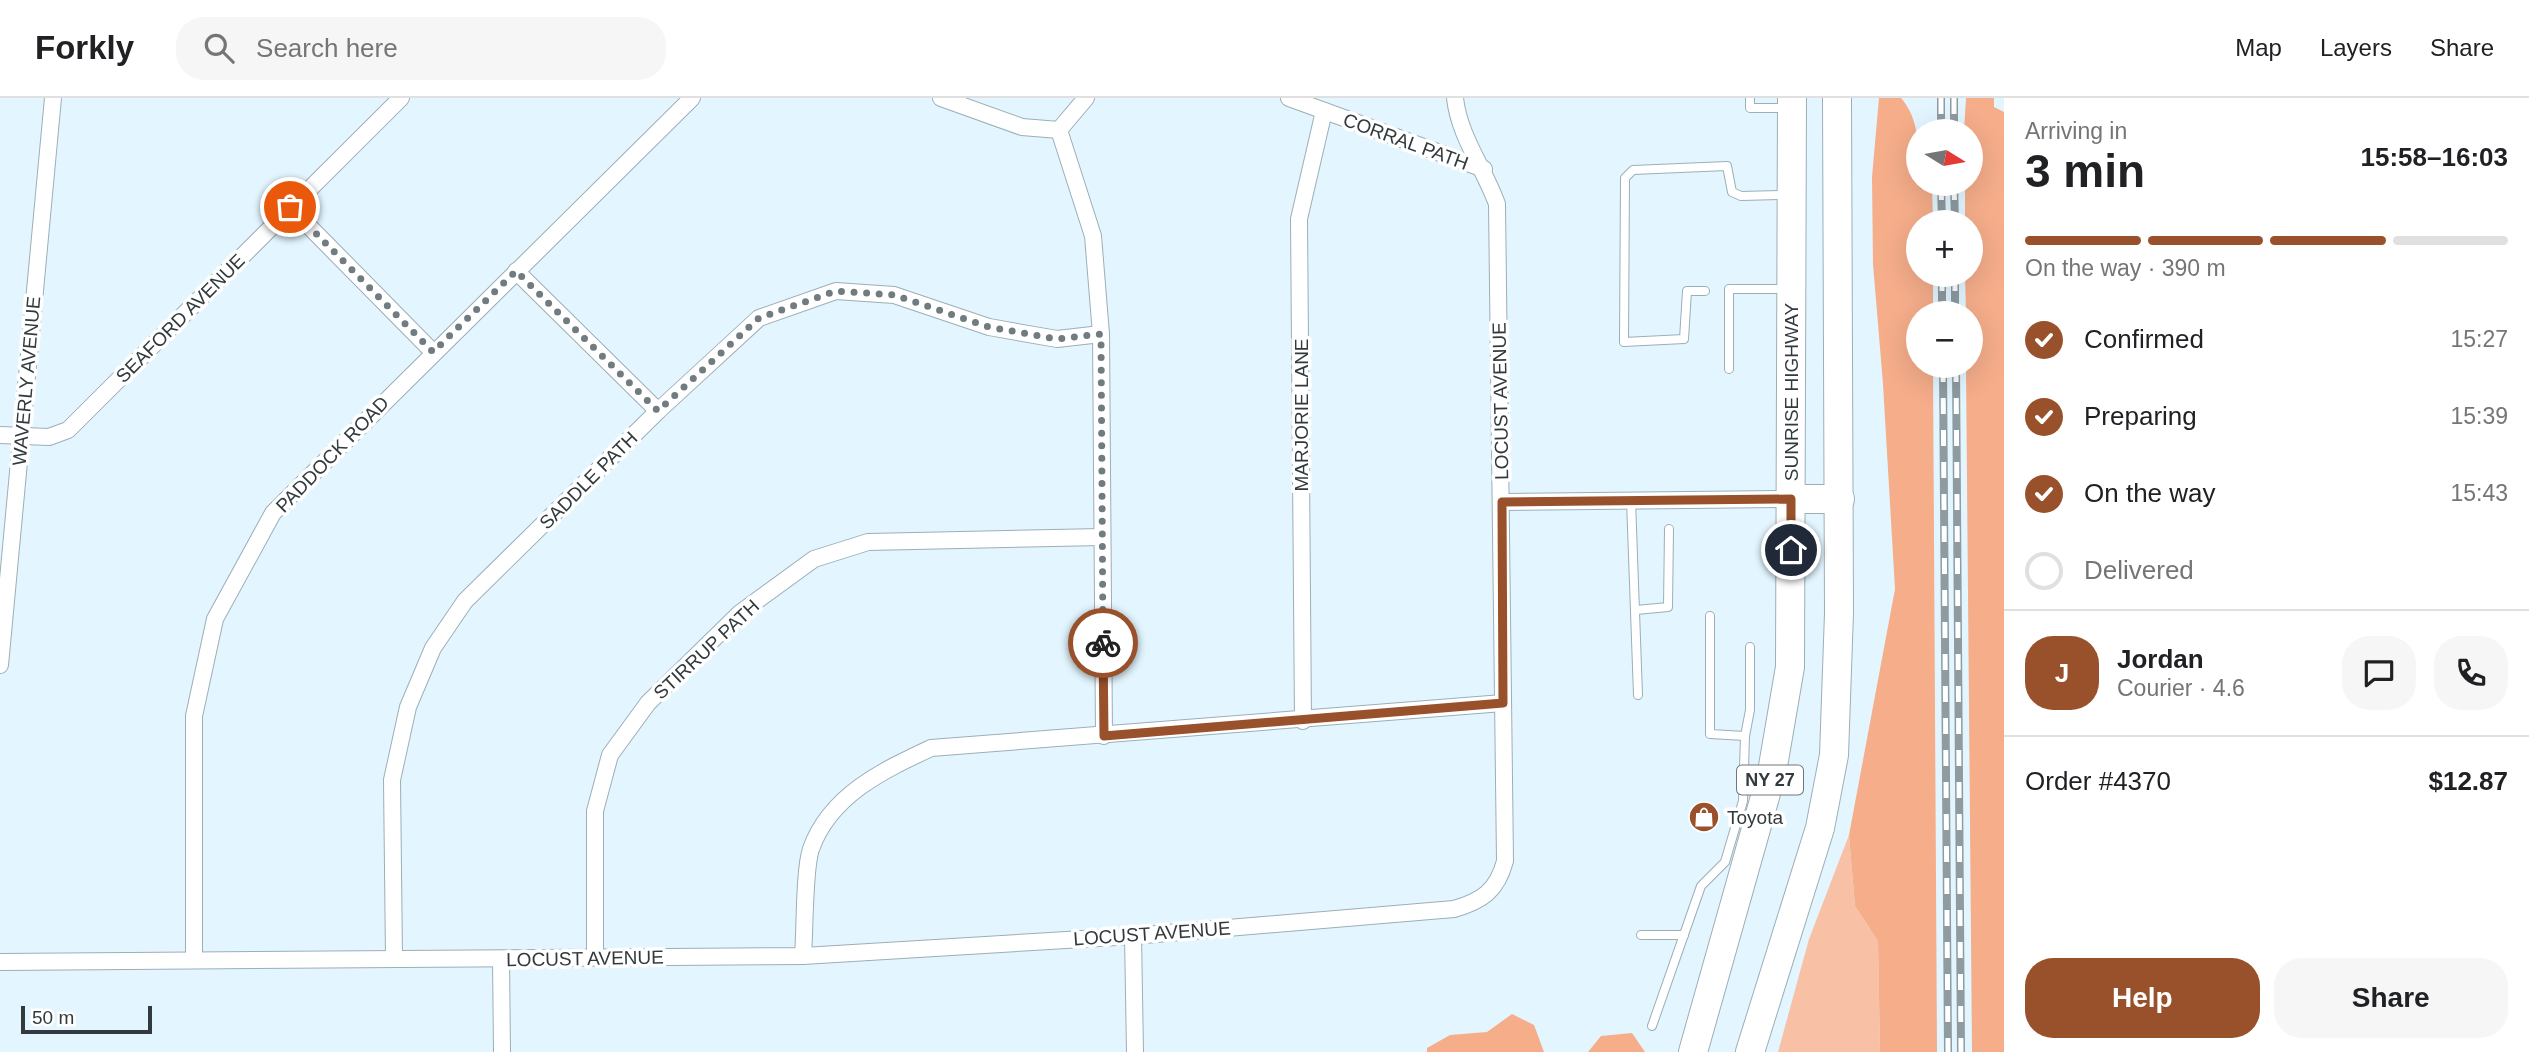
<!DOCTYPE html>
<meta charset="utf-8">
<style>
body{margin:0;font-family:Arial,sans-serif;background:#f6f6f6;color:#202124;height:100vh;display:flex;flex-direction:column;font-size:26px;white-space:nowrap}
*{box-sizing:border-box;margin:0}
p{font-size:23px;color:#757577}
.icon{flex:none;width:38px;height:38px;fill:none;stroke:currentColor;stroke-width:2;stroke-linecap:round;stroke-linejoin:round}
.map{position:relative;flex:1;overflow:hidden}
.side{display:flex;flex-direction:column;background:#fff;width:525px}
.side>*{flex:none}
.needle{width:46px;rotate:101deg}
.fabs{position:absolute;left:1906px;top:21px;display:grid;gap:14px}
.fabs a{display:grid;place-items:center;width:77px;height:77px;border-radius:50%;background:#fff;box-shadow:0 7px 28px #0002;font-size:35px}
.scale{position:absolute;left:21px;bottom:18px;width:131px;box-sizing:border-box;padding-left:7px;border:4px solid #333a3d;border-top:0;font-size:19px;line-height:24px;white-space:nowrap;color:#333a3d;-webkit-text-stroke:5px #fff;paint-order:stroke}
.pin{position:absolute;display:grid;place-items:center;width:60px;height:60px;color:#fff;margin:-30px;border:4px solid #fff;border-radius:50%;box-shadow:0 2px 7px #0007}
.courier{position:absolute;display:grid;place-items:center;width:70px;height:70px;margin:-35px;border:5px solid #98512a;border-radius:50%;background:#fff;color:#222;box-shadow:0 2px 9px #0007}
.headline em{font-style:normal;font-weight:600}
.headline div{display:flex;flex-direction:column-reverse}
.headline{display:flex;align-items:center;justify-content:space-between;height:119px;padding:0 21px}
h1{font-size:46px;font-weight:600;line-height:52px}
.bar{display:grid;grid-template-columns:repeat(4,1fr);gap:10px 7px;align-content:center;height:84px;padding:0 21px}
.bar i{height:9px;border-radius:5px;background:#e0e0e0}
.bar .selected{background:#98512a}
.bar p{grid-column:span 4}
.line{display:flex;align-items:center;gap:18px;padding:0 21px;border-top:2px solid #e0e0e0}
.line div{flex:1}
.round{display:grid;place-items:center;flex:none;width:74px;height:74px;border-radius:28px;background:#f6f6f6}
ol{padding:0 21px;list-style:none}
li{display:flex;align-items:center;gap:21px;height:77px}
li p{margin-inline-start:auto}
li .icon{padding:7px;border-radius:50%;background:#98512a;color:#fff;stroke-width:4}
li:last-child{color:#757577}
li i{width:38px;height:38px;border:4px solid #e0e0e0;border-radius:50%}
.cta{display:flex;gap:14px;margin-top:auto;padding:14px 21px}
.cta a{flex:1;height:80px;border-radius:28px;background:#98512a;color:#fff;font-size:28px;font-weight:600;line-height:80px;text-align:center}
.cta a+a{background:#f6f6f6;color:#202124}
header{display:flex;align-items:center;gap:42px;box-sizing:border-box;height:98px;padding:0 35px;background:#fff;border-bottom:2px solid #e0e0e0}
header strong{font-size:33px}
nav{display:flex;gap:38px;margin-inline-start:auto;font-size:24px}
.search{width:490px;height:63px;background:#f6f6f6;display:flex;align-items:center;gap:18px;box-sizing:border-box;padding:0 24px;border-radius:28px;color:#757577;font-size:26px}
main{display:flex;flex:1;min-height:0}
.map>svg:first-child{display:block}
</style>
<header>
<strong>Forkly</strong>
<div class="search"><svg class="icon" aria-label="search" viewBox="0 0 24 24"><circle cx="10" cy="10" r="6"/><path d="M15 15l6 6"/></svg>Search here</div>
<nav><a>Map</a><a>Layers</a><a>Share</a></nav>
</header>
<main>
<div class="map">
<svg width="2004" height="954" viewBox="0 0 2004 954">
<rect width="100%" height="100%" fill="#e3f6ff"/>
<path fill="#f8c1a6" d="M 1849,737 L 1855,808 L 1878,843 L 1880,954 L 1778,954 L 1809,841 Z"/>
<g fill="#f5ad8a">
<path d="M 1879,0 L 1901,0 C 1922,24 1918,56 1918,86 L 1932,86 L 1933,124 L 1918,124 L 1918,177 L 1933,177 L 1933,215 L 1918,215 L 1918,268 L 1933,268 L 1937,954 L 1880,954 L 1878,843 L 1855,808 L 1849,737 L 1895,491 L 1883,286 L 1873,166 L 1872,79 Z"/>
<path d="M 1966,0 L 1994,0 L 1994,9 L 2004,14 L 2004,954 L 1972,954 L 1966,268 L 1970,268 L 1970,215 L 1966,215 L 1965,177 L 1970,177 L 1970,124 L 1965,124 L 1965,86 L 1970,86 L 1970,33 L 1964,33 Z"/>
<path d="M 1512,916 L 1534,927 L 1544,954 L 1427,954 L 1427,950 L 1450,937 L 1487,934 Z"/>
<path d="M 1632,935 L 1645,954 L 1588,954 L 1601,938 Z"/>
</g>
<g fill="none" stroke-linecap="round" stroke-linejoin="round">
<g stroke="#9caeb6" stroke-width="10">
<g id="lane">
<path d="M 1750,0 L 1750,10 L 1786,10"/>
<path d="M 1705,193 L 1687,193 L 1684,241 L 1624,244 L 1625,80 L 1633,72 L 1727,68 L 1732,94 L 1741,98 L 1785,97"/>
<path d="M 1729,271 L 1729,191 L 1785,191"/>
<path d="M 1631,402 L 1638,597"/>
<path d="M 1636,512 L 1668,509 L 1669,431"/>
<path d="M 1710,518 L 1710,636 L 1745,638 L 1750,612 L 1750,549"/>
<path d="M 1641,837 L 1684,837"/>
<path d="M 1652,928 L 1701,788 L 1725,764 L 1743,703 L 1745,638"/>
</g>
</g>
<g stroke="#9caeb6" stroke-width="18">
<g id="street">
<path d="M 941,0 L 1022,29 L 1059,32"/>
<path d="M 1086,0 L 1059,32 L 1093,138 L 1101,236 L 1104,638"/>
<path d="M 1289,0 L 1484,71"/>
<path d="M 290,109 L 433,254"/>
<path d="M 516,173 L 658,313"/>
<path d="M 0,337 L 49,339 L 68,332 L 401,0"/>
<path d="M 1502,404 L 1791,401"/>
<path d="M 0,567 L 53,0"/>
<path d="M 1303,623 L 1299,121 L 1324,13"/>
<path d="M 1133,838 L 1135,954"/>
<path d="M 803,858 C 805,833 804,771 811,751 C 830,697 884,672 931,650 L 1503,605"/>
<path d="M 595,859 L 595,713 L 610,657 L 648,605 L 740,515 L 814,461 L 868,444 L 1102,439"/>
<path d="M 394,861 L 392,682 L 408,609 L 433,550 L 465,503 L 658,313 L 759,220 L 836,193 L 894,197 L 989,229 L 1057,241 L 1101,236"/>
<path d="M 501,861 L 502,954"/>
<path d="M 194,862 L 194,618 L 215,521 L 273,415 L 692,0"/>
<path d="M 0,864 L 803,858 L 1133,838 L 1454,811 C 1482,803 1497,793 1505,763 L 1497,106 C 1484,70 1459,38 1455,0"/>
</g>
</g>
<g stroke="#9caeb6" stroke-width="30">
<g id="highway">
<path d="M 1791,401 L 1840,401"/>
<path d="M 1693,954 L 1772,674 L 1790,569 L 1792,0"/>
<path d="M 1750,954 L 1820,730 L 1834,657 L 1839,515 L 1837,0"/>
</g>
</g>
<use href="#lane" stroke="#fff" stroke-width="8"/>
<use href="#street" stroke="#fff" stroke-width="16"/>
<use href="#highway" stroke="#fff" stroke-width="28"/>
<g stroke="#8e9ba1" stroke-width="8">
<g id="rail">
<path d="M 1941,0 L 1941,33"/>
<path d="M 1954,0 L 1954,33"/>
<path d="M 1941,86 L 1942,124"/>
<path d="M 1954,86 L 1955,124"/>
<path d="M 1942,177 L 1942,215"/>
<path d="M 1955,177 L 1955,215"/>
<path d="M 1943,268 L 1948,954"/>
<path d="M 1956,268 L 1961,954"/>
</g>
</g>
<use href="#rail" stroke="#fff" stroke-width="5" stroke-dasharray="16" stroke-linecap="butt"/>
</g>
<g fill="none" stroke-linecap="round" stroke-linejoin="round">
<path stroke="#717c81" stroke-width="7" stroke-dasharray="0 12.6" d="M 290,109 L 433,254 L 516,173 L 658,313 L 759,220 L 836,193 L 894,197 L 989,229 L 1057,241 L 1101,236 L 1103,545"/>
<path stroke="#98512a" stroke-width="9" d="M 1103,545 L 1104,638 L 1503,605 L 1502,404 L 1791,401 L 1791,452"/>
</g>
<defs>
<g id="shop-disc" transform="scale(1.575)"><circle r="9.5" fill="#98512a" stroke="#fff"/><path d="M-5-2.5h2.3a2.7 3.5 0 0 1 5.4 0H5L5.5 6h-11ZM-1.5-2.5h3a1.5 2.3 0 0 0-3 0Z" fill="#fff"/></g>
</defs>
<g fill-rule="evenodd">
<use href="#shop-disc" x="1704" y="719"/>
</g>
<g text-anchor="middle" stroke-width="7" stroke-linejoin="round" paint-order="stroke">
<rect fill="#fff" stroke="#707577" stroke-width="2" x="1737" y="667.5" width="66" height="29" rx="5"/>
<g font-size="18" font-weight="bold" fill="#333a3d">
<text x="1770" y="688">NY 27</text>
</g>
<g font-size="19" fill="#333a3d" stroke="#fff">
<text transform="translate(1406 43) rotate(20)" y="7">CORRAL PATH</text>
<text transform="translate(180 220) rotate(-45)" y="7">SEAFORD AVENUE</text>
<text transform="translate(26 283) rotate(-85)" y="7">WAVERLY AVENUE</text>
<text transform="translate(1791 294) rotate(-90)" y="7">SUNRISE HIGHWAY</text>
<text transform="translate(1500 303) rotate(-91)" y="7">LOCUST AVENUE</text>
<text transform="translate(1301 317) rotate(-90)" y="7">MARJORIE LANE</text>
<text transform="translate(332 356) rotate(-46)" y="7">PADDOCK ROAD</text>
<text transform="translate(588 382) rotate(-45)" y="7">SADDLE PATH</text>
<text transform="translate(706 551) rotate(-43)" y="7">STIRRUP PATH</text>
<text transform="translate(1152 835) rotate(-4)" y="7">LOCUST AVENUE</text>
<text transform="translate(585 860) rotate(-1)" y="7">LOCUST AVENUE</text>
</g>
<g font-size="19" fill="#333a3d" stroke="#fff" text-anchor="start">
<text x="1727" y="726">Toyota</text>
</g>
</g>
</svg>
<div class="fabs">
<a><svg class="needle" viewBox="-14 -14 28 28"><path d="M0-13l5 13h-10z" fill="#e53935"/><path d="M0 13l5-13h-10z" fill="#757577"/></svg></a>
<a>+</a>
<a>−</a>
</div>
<div class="scale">50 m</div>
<div class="pin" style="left:290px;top:109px;background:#ea580c"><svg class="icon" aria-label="bag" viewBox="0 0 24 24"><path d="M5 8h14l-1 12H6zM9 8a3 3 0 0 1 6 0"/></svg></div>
<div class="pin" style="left:1791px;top:452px;background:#1f2937"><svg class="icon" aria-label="home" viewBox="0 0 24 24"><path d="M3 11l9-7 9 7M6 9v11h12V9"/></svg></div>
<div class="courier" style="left:1103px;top:545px"><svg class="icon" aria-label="bike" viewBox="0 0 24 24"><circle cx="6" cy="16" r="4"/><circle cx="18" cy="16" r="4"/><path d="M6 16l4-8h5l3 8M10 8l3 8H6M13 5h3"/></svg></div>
</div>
<section class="side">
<div class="headline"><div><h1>3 min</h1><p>Arriving in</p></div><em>15:58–16:03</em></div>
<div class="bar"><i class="selected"></i><i class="selected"></i><i class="selected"></i><i></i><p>On the way · 390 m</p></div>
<ol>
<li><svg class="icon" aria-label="check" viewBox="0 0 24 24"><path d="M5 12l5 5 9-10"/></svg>Confirmed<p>15:27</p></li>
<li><svg class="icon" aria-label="check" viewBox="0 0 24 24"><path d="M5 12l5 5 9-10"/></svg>Preparing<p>15:39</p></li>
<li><svg class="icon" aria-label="check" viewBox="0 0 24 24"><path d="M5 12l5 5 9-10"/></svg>On the way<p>15:43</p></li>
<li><i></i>Delivered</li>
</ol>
<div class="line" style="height:126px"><b class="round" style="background:#98512a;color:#fff">J</b><div><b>Jordan</b><p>Courier · 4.6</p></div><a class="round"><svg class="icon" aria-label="chat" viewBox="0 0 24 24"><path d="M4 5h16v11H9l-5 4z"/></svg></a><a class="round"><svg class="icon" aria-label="phone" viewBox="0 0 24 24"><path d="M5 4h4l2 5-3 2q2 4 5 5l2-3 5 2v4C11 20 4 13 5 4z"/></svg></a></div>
<div class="line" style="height:91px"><div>Order #4370</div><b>$12.87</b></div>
<div class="cta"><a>Help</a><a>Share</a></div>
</section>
</main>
